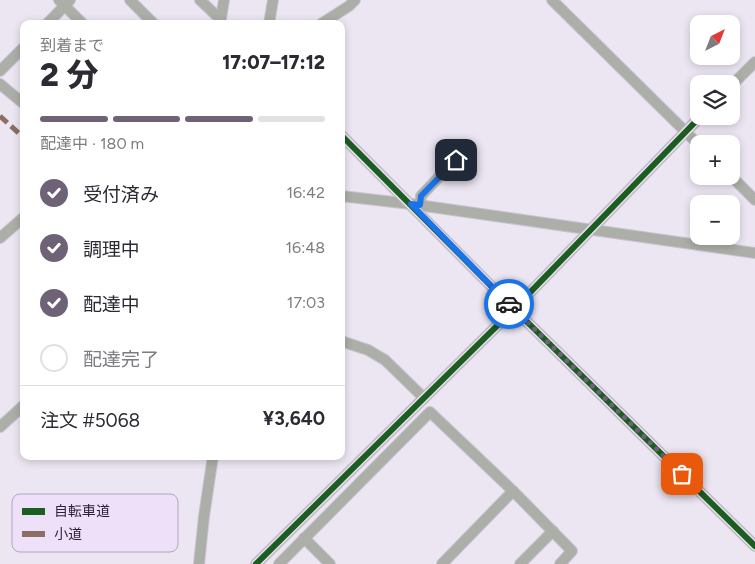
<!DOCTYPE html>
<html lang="ja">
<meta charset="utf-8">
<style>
body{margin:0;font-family:Figtree,"Noto Sans JP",sans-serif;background:#f7f7f7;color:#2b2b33;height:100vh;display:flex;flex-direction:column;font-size:19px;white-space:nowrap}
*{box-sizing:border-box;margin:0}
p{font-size:16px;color:#7c7c81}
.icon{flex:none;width:28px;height:28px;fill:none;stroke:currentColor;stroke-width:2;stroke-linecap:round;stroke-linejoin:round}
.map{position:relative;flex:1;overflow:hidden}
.sheet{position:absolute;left:20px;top:20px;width:325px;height:440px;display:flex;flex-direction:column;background:#fff;border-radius:10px;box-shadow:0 2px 8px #0003}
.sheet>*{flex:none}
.needle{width:32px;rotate:42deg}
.buttons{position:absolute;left:690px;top:15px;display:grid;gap:10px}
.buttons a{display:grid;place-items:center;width:50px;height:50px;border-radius:10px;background:#fff;box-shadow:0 2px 8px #0003;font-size:25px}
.pin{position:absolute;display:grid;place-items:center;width:42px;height:42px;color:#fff;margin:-21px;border-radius:10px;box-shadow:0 2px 8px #0006}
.courier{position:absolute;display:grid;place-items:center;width:50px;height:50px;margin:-25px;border:4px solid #1a73e8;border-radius:50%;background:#fff;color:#222;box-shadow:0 1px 6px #0007}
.headline em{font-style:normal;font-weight:800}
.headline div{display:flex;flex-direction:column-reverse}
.headline{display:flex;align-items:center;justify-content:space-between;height:85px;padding:0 20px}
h1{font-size:32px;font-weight:800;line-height:38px}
.bar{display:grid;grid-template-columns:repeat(4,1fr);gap:8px 5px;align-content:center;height:60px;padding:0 20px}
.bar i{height:6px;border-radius:4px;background:#e1e1e2}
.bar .current{background:#6e6376}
.bar p{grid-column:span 4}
.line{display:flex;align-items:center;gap:12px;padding:0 20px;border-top:1px solid #e1e1e2}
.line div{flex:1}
ol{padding:0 20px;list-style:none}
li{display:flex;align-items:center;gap:15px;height:55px}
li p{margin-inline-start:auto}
li .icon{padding:5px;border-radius:50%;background:#6e6376;color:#fff;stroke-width:4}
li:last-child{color:#7c7c81}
li i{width:28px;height:28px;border:2px solid #e1e1e2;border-radius:50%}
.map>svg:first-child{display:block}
</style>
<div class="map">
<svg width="755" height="564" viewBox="0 0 755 564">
<rect width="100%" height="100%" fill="#ece6f2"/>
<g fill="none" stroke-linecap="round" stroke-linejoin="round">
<g stroke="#c9c3cf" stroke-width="12">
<g id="minor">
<path d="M 59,0 L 83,24"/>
<path d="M 130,0 L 154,24"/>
<path d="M 200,0 L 221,20"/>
<path d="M 552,0 L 699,145"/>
<path d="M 47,24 L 70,0"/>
<path d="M 220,24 L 224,0"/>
<path d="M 269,24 L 273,0"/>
<path d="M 321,24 L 349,6 L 355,0"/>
<path d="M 0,71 L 24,47"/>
<path d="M 0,84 L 24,104"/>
<path d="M 731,86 L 755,62"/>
<path d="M 341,135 L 514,309 L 755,546"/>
<path d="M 731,176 L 755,200"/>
<path d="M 341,196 L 411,204 L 755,253"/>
<path d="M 420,205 L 421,196 L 456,159"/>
<path d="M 0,238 L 24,217"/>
<path d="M 341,341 L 368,350 L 385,360 L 424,398"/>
<path d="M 0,427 L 24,405"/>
<path d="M 304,538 L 330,564"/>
<path d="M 199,564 L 204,516 L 213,456"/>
<path d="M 256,564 L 514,309 L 701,116"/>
<path d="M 279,564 L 430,412 L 513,491 L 572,551 L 560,564"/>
<path d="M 442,564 L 513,491"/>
<path d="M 520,564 L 553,531"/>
</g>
</g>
<use href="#minor" stroke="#abafa7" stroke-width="10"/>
<path stroke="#8d6e63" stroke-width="5" stroke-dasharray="10 5" stroke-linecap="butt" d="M 0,116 L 24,138"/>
<g stroke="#ede0f8" stroke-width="9">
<g id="cycleway">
<path d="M 341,135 L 514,309 L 755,546"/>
<path d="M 256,564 L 514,309 L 701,116"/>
</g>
</g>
<use href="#cycleway" stroke="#1b5e20" stroke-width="6"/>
</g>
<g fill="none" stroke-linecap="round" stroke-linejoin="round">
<path stroke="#6e6376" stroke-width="5" stroke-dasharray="0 9" d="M 509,304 L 682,474"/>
<path stroke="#1a73e8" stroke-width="6" d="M 456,160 L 421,196 L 420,205 L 411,204 L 509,304"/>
</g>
<rect x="12" y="494" width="166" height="58" rx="8" fill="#ede0f8" stroke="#b2a6bd" stroke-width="1"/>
<rect x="22" y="508" width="23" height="7" fill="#1b5e20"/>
<rect x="22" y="531" width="23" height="6" fill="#8d6e63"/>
<g font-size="14" fill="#2a1d34">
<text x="54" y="516">自転車道</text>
<text x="54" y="539">小道</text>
</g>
</svg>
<div class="buttons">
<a><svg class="needle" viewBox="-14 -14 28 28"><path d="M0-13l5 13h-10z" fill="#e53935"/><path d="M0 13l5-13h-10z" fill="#7c7c81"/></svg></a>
<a><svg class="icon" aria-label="layers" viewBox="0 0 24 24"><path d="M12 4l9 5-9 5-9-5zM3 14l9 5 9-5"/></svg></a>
<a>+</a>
<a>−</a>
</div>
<div class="pin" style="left:682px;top:474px;background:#ea580c"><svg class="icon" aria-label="bag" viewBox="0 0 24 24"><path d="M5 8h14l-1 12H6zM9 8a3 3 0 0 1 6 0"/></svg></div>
<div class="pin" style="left:456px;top:160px;background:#1f2937"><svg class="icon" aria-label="home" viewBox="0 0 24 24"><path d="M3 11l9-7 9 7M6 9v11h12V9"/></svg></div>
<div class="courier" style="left:509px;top:304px"><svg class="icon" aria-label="car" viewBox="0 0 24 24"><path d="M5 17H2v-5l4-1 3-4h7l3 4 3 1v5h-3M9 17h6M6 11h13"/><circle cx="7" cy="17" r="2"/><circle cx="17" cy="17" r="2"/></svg></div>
<section class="sheet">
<div class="headline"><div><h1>2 分</h1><p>到着まで</p></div><em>17:07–17:12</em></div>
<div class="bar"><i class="current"></i><i class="current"></i><i class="current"></i><i></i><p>配達中 · 180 m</p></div>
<ol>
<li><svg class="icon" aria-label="check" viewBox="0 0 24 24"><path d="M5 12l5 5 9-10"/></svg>受付済み<p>16:42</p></li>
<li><svg class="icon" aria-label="check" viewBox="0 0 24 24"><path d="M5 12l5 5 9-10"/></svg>調理中<p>16:48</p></li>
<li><svg class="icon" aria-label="check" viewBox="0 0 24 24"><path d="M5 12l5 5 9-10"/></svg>配達中<p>17:03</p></li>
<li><i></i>配達完了</li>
</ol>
<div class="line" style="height:65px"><div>注文 #5068</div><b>¥3,640</b></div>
</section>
</div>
